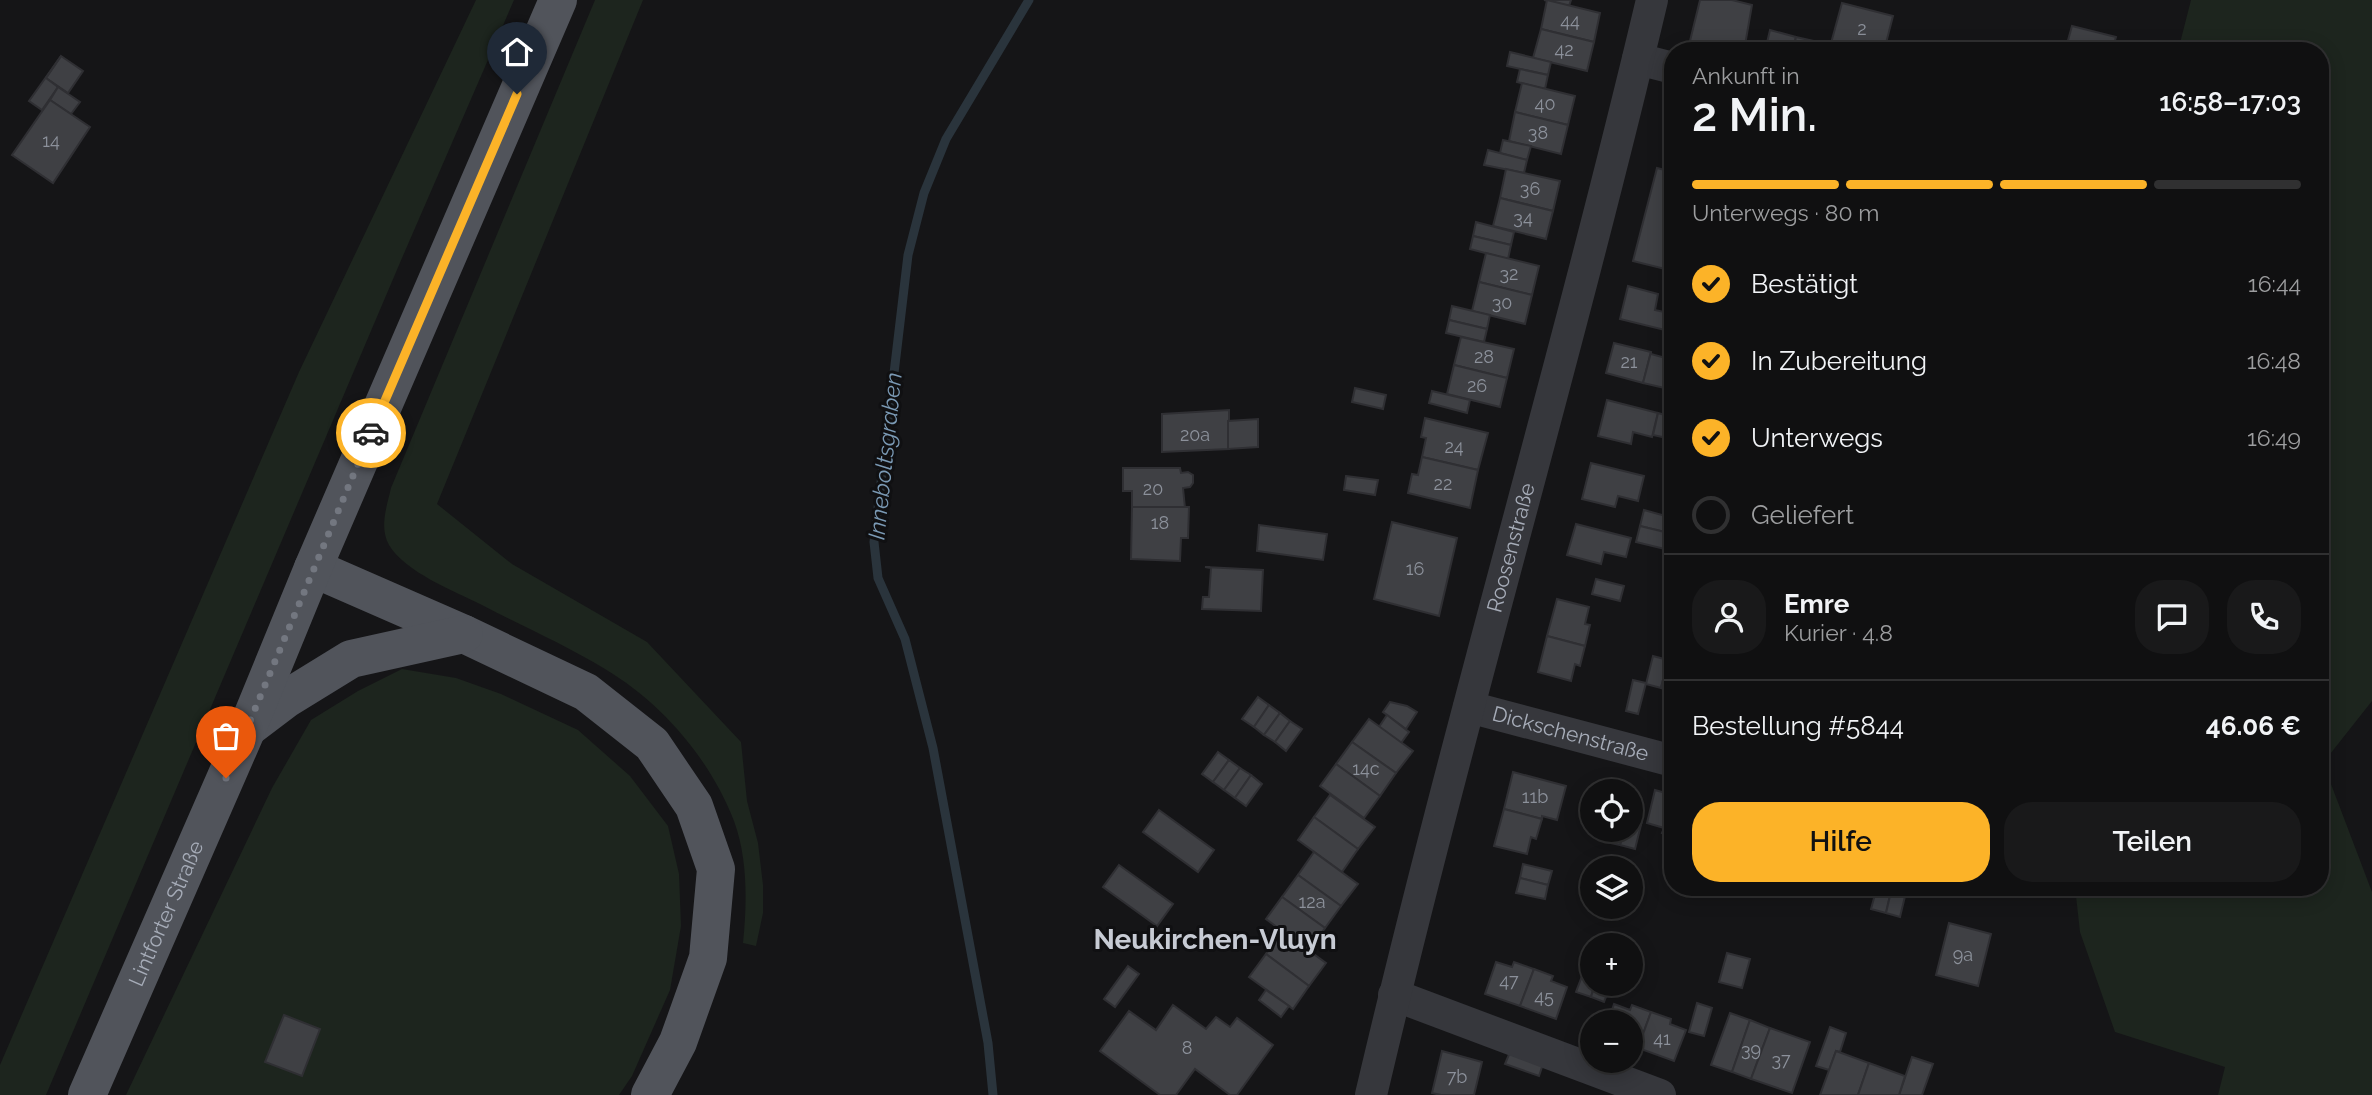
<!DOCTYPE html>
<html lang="de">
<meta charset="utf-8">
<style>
body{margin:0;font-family:Raleway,sans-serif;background:#19191a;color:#f1f3f6;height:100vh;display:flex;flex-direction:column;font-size:26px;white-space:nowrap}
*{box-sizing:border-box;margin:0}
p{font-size:23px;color:#9c9d9f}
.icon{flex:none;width:38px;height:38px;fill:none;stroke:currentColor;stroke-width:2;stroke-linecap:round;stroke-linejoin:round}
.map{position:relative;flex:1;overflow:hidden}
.drawer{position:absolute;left:1664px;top:42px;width:665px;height:854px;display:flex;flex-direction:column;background:#101011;border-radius:28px;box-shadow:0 4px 18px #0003,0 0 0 2px #303031}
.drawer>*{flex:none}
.buttons{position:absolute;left:1580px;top:779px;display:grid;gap:14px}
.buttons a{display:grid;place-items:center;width:63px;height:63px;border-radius:50%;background:#101011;box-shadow:0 4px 18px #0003,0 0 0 2px #303031;font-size:35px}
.pin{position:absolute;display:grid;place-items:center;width:60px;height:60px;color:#fff;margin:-72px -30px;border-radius:50% 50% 50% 0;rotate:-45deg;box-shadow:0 0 7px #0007}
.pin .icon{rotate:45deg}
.courier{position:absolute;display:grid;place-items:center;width:70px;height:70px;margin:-35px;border:5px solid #fcb328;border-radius:50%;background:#fff;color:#222;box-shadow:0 2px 9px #0007}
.head em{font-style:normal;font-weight:600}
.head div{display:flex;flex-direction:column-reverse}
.head{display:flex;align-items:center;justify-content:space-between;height:119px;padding:0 28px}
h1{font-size:46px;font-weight:600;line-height:52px}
.bar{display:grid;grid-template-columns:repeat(4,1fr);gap:10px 7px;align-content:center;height:84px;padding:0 28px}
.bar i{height:9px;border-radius:5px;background:#303031}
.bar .active{background:#fcb328}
.bar p{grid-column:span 4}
.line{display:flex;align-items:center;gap:18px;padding:0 28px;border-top:2px solid #303031}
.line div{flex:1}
.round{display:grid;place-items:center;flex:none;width:74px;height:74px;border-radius:28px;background:#19191a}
ol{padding:0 28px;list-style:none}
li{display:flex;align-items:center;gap:21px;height:77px}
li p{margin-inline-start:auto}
li .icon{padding:7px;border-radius:50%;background:#fcb328;color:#111;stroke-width:4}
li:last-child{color:#9c9d9f}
li i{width:38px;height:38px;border:4px solid #303031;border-radius:50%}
.button{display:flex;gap:14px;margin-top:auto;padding:14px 28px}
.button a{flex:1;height:80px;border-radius:28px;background:#fcb328;color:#111;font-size:28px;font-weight:600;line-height:80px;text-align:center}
.button a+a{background:#19191a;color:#f1f3f6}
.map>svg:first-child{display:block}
</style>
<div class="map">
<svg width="2372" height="1095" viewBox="0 0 2372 1095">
<rect width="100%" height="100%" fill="#151517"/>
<g fill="#1d251e">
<path d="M 476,0 L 514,0 L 402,258 L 46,1095 L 0,1095 L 0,1065 L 299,372 Z"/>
<path d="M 595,0 L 643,0 L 437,504 L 512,564 L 647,642 L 741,742 L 747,801 L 758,843 L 763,885 L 763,913 L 756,946 L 743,943 C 747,904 748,859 734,821 C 710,759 662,703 605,669 C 566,645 522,626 482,605 C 454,591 405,572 389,545 C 379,527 387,506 391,488 Z"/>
<path d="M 2191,0 L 2372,0 L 2372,701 L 2323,763 L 2372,892 L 2372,1095 L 2218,1095 L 2225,1067 L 2115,1032 L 2080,932 L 2075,887 L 2320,887 L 2320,51 L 2178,51 Z"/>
<path d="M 402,669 L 456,678 L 501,694 L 578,730 L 630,776 L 668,826 L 679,874 L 681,926 L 670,990 L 632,1076 L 619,1095 L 126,1095 L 272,788 L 311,720 L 358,691 Z"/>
</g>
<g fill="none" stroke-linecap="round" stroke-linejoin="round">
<path stroke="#2a343c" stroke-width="9" d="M 993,1095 L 988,1043 L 933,748 L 905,639 L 878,578 L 874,542 L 908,255 L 924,193 L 946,139 L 1029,0"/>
</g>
<g fill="#3f4044" stroke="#2f2f33" stroke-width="2">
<path d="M 1544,0 L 1571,0 L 1569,6 Z"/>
<path d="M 1547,0 L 1600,13 L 1594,42 L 1541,29 Z"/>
<path d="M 1700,0 L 1732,0 L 1752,5 L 1744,51 L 1728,51 L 1690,41 Z"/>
<path d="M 1842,3 L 1893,16 L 1884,51 L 1868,51 L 1834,42 L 1833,47 L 1830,47 Z"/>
<path d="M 2072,26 L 2116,37 L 2112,51 L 2065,51 Z"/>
<path d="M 1541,29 L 1594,42 L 1587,71 L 1533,58 Z"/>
<path d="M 1770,30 L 1796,37 L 1793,51 L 1765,51 Z"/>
<path d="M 1796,37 L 1814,41 L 1812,51 L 1793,51 Z"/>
<path d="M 1510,52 L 1551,62 L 1548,75 L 1507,66 Z"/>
<path d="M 61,56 L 83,71 L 68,93 L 46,78 Z"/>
<path d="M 61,56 L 46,78 L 58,87 L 42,110 L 29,101 Z"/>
<path d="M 1520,69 L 1548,75 L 1545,89 L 1517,82 Z"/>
<path d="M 1522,83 L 1575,96 L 1568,125 L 1515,112 Z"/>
<path d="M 58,87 L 80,102 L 71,114 L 50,100 Z"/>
<path d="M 50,100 L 90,127 L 53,183 L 12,155 Z"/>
<path d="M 1673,108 L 1673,144 L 1665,142 Z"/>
<path d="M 1515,112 L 1568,125 L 1561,154 L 1509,141 Z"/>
<path d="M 1503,140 L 1531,146 L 1527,160 L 1500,153 Z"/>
<path d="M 1488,150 L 1527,160 L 1524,173 L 1484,165 Z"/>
<path d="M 1657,168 L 1673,172 L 1673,271 L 1633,261 Z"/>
<path d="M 1506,169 L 1560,181 L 1553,211 L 1500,198 Z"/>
<path d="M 1500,198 L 1553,211 L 1546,239 L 1493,226 Z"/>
<path d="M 1476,222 L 1514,232 L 1511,245 L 1473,236 Z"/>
<path d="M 1473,236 L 1511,245 L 1508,259 L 1470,249 Z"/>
<path d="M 1486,253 L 1539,266 L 1532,295 L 1479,282 Z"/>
<path d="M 1479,282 L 1532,295 L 1525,324 L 1472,311 Z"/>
<path d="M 1628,286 L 1658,294 L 1655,310 L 1673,314 L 1673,332 L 1620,319 Z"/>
<path d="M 1452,306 L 1490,315 L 1487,329 L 1449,320 Z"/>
<path d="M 1449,320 L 1487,329 L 1484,342 L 1446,333 Z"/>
<path d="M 1461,337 L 1514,349 L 1507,378 L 1454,365 Z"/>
<path d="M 1614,343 L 1651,352 L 1643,383 L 1606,373 Z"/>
<path d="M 1651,352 L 1651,354 L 1673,360 L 1673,390 L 1643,383 Z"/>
<path d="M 1454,365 L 1507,378 L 1500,407 L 1447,394 Z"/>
<path d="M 1355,388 L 1386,395 L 1383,409 L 1352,402 Z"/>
<path d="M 1432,391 L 1470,400 L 1467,413 L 1429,403 Z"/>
<path d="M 1607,400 L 1658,413 L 1652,437 L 1633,432 L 1631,444 L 1598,436 Z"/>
<path d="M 1229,410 L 1229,449 L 1162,452 L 1162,414 Z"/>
<path d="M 1658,413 L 1672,417 L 1667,438 L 1653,435 Z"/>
<path d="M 1425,418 L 1488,433 L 1478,470 L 1422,457 L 1426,438 L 1421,437 Z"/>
<path d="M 1258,419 L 1258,447 L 1228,449 L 1228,421 Z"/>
<path d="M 1422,457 L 1478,470 L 1470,508 L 1408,493 L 1412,474 L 1418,475 Z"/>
<path d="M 1591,463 L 1644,476 L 1638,501 L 1618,496 L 1615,507 L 1582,499 Z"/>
<path d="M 1123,468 L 1180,468 L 1181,473 L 1188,472 L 1193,475 L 1193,483 L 1190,487 L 1183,488 L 1185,508 L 1132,507 L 1132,491 L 1123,491 Z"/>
<path d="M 1346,476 L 1378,480 L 1375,495 L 1344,490 Z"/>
<path d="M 1132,507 L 1189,507 L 1188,538 L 1181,538 L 1180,561 L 1131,559 Z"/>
<path d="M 1644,510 L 1673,518 L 1673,534 L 1640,526 Z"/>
<path d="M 1392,522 L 1457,538 L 1439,616 L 1374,599 Z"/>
<path d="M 1576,524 L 1631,538 L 1626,557 L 1604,552 L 1601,564 L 1567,555 Z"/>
<path d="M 1259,525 L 1327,534 L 1323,560 L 1257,551 Z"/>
<path d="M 1640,526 L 1673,534 L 1673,551 L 1636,542 Z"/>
<path d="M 1205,567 L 1263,570 L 1261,611 L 1202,609 L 1203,597 L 1209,597 L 1211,568 Z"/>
<path d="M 1596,579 L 1624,586 L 1620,601 L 1592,594 Z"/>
<path d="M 1557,599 L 1589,607 L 1585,624 L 1590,625 L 1585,646 L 1547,636 Z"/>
<path d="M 1547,636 L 1585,646 L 1580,666 L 1575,664 L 1571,681 L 1538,672 Z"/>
<path d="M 1653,656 L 1668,660 L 1661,688 L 1646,684 Z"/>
<path d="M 1668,660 L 1673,661 L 1673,691 L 1661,688 Z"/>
<path d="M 1633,680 L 1646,683 L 1638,714 L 1626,711 Z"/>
<path d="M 1258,697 L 1269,705 L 1254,727 L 1242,719 Z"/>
<path d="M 1390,702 L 1407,706 L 1417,712 L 1406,729 L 1383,712 Z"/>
<path d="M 1269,705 L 1280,713 L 1264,735 L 1254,727 Z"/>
<path d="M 1280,713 L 1290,721 L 1275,742 L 1264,735 Z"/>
<path d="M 1387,715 L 1409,732 L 1401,743 L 1379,727 Z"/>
<path d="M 1369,719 L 1413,751 L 1396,773 L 1352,742 Z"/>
<path d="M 1290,721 L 1302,729 L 1286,751 L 1275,742 Z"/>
<path d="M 1352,742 L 1396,773 L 1380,796 L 1336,764 Z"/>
<path d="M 1218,752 L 1229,760 L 1213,782 L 1202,774 Z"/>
<path d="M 1229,760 L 1240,768 L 1224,790 L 1213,782 Z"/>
<path d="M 1336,764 L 1380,796 L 1364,818 L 1320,786 Z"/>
<path d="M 1240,768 L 1251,775 L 1235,798 L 1224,790 Z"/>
<path d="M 1513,772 L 1566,786 L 1557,820 L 1542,816 L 1542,819 L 1504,809 Z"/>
<path d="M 1251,775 L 1262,784 L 1246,806 L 1235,798 Z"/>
<path d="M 1655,790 L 1673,795 L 1673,835 L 1662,833 L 1664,828 L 1647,823 Z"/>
<path d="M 1330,795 L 1375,827 L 1358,849 L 1314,817 Z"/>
<path d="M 1504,809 L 1542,819 L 1536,839 L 1531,837 L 1527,854 L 1494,846 Z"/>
<path d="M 1159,810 L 1214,850 L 1198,872 L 1143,832 Z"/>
<path d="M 1314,817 L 1358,849 L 1342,872 L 1298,840 Z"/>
<path d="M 1631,818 L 1642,821 L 1635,849 L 1620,845 L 1624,830 L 1631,830 Z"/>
<path d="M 1609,830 L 1624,830 L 1620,845 L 1606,842 Z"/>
<path d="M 1314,852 L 1358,884 L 1341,906 L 1298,875 Z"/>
<path d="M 1523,864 L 1552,871 L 1548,885 L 1520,878 Z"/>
<path d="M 1119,865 L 1173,904 L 1157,926 L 1103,887 Z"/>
<path d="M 1298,875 L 1341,906 L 1325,928 L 1282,897 Z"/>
<path d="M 1520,878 L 1548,885 L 1545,899 L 1516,893 Z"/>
<path d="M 1877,887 L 1892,887 L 1886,913 L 1871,909 Z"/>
<path d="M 1892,887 L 1907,888 L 1900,917 L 1886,913 Z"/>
<path d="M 1282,897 L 1325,928 L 1309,951 L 1266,919 Z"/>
<path d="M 1949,923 L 1991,934 L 1978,986 L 1936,975 Z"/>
<path d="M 1282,931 L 1326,963 L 1309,986 L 1266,954 Z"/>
<path d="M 1727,953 L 1750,959 L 1742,988 L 1719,982 Z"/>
<path d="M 1266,954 L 1309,986 L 1293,1009 L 1249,977 Z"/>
<path d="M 1496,962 L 1512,967 L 1514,962 L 1534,969 L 1520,1006 L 1485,994 Z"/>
<path d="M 1587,963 L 1592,965 L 1592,984 L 1595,984 L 1591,997 L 1576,992 Z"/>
<path d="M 1128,966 L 1139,974 L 1115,1007 L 1104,999 Z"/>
<path d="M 1534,969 L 1553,976 L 1551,981 L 1567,987 L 1556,1019 L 1520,1006 Z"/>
<path d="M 1595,984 L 1611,984 L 1604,1002 L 1591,997 Z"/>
<path d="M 1266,990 L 1289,1006 L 1281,1017 L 1259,1000 Z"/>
<path d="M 1697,1003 L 1712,1008 L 1704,1036 L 1689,1032 Z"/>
<path d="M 1614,1004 L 1630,1010 L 1632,1005 L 1651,1012 L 1638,1048 L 1631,1046 L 1631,1022 L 1608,1022 Z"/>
<path d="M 1173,1005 L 1206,1029 L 1216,1017 L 1230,1027 L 1237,1018 L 1273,1045 L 1237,1095 L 1230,1095 L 1195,1069 L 1176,1095 L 1160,1095 L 1100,1051 L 1129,1011 L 1156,1030 Z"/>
<path d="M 1651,1012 L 1671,1019 L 1670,1024 L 1686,1030 L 1674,1061 L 1638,1048 Z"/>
<path d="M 1730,1013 L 1750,1020 L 1732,1072 L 1711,1065 Z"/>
<path d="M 284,1015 L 320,1029 L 302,1076 L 265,1062 Z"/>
<path d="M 1750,1020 L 1770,1028 L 1751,1079 L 1732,1072 Z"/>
<path d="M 1830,1027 L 1846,1033 L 1840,1052 L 1836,1051 L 1829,1070 L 1816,1066 Z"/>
<path d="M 1770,1028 L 1810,1042 L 1792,1093 L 1751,1079 Z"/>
<path d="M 1442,1051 L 1482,1062 L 1474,1095 L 1441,1095 L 1432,1093 Z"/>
<path d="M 1836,1051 L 1869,1063 L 1858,1095 L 1820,1095 Z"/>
<path d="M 1510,1052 L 1543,1064 L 1539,1076 L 1505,1064 Z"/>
<path d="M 1912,1057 L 1933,1064 L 1922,1095 L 1899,1095 Z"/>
<path d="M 1869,1063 L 1905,1076 L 1899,1095 L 1858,1095 Z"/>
</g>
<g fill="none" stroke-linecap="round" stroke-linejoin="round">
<g stroke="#36373c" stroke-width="32">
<path d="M 1638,59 L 1673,68"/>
<path id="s1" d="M 1469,707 L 1673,761"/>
<path d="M 1394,995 L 1660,1095"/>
<path id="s2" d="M 1371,1095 C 1457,728 1565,367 1652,0"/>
</g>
<g stroke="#51545b" stroke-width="38">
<path d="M 313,568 L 464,634 L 586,692 L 652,744 L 694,806 L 716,869 L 708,958 L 678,1042 L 650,1095"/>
<path d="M 249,727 L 286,699 L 351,659 L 464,634"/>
<path id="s3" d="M 87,1095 L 247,729 L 313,568 L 558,0"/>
</g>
</g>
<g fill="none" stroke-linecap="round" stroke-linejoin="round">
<path stroke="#737780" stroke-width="7" stroke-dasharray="0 12.6" d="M 226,778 L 371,433"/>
<path stroke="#fcb328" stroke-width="9" d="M 371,433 L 517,94"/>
</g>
<g text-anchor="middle" stroke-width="6" stroke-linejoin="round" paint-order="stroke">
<g font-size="18" fill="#8c919b">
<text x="1570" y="27">44</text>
<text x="1862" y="35">2</text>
<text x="1564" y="56">42</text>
<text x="1545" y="110">40</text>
<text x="1538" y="139">38</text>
<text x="51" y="147">14</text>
<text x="1530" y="195">36</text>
<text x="1523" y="224">34</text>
<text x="1509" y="280">32</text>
<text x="1502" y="309">30</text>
<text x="1484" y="363">28</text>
<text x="1629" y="368">21</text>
<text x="1477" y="392">26</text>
<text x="1195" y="441">20a</text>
<text x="1454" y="453">24</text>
<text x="1443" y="490">22</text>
<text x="1153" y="495">20</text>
<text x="1160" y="529">18</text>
<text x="1415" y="575">16</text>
<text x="1366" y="775">14c</text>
<text x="1535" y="803">11b</text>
<text x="1312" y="908">12a</text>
<text x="1963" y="961">9a</text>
<text x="1509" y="987">47</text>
<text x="1544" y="1003">45</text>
<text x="1662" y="1045">41</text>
<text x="1187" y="1054">8</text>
<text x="1751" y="1056">39</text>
<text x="1781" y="1066">37</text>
<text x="1457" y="1083">7b</text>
</g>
<g font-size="21" fill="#a6acb8" stroke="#101012">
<text dy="7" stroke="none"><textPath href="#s2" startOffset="565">Roosenstraße</textPath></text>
<text dy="7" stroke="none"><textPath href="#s1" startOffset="105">Dickschenstraße</textPath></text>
<text dy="7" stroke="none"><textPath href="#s3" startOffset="198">Lintforter Straße</textPath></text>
</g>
<g font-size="23" font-style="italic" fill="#7b9ab5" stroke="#101012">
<text transform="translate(885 456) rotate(-84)" y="8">Inneboltsgraben</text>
</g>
<g font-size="28" font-weight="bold" fill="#c7cbd4" stroke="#101012">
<text x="1215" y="949">Neukirchen-Vluyn</text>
</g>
</g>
</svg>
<div class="buttons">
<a><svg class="icon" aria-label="locate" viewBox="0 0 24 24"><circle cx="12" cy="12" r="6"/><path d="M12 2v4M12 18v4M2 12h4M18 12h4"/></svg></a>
<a><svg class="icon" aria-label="layers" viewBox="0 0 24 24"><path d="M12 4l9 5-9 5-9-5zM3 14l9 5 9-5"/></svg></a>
<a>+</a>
<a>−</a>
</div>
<div class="pin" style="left:226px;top:778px;background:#ea580c"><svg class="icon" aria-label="bag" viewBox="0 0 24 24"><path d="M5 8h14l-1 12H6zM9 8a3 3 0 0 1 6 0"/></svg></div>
<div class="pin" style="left:517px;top:94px;background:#1f2937"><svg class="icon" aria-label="home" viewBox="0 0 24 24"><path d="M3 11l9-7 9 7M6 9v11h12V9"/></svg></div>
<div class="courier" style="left:371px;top:433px"><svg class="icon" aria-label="car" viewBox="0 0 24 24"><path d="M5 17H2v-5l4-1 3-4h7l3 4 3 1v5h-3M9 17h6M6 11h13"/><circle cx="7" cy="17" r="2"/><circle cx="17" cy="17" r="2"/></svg></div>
<section class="drawer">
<div class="head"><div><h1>2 Min.</h1><p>Ankunft in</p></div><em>16:58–17:03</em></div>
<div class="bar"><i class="active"></i><i class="active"></i><i class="active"></i><i></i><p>Unterwegs · 80 m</p></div>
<ol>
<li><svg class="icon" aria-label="check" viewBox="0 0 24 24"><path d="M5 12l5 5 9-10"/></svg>Bestätigt<p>16:44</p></li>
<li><svg class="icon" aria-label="check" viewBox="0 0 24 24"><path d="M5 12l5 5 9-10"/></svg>In Zubereitung<p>16:48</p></li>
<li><svg class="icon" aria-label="check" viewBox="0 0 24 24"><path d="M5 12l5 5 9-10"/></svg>Unterwegs<p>16:49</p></li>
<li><i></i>Geliefert</li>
</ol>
<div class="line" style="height:126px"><a class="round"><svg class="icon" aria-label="person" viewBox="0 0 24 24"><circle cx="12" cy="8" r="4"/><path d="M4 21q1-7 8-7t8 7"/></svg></a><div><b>Emre</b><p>Kurier · 4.8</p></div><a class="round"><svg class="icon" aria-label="chat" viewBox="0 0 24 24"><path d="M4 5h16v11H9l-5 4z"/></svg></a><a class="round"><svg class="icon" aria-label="phone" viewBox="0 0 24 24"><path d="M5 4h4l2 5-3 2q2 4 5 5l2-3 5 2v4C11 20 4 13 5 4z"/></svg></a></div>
<div class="line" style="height:91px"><div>Bestellung #5844</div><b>46.06 €</b></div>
<div class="button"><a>Hilfe</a><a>Teilen</a></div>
</section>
</div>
